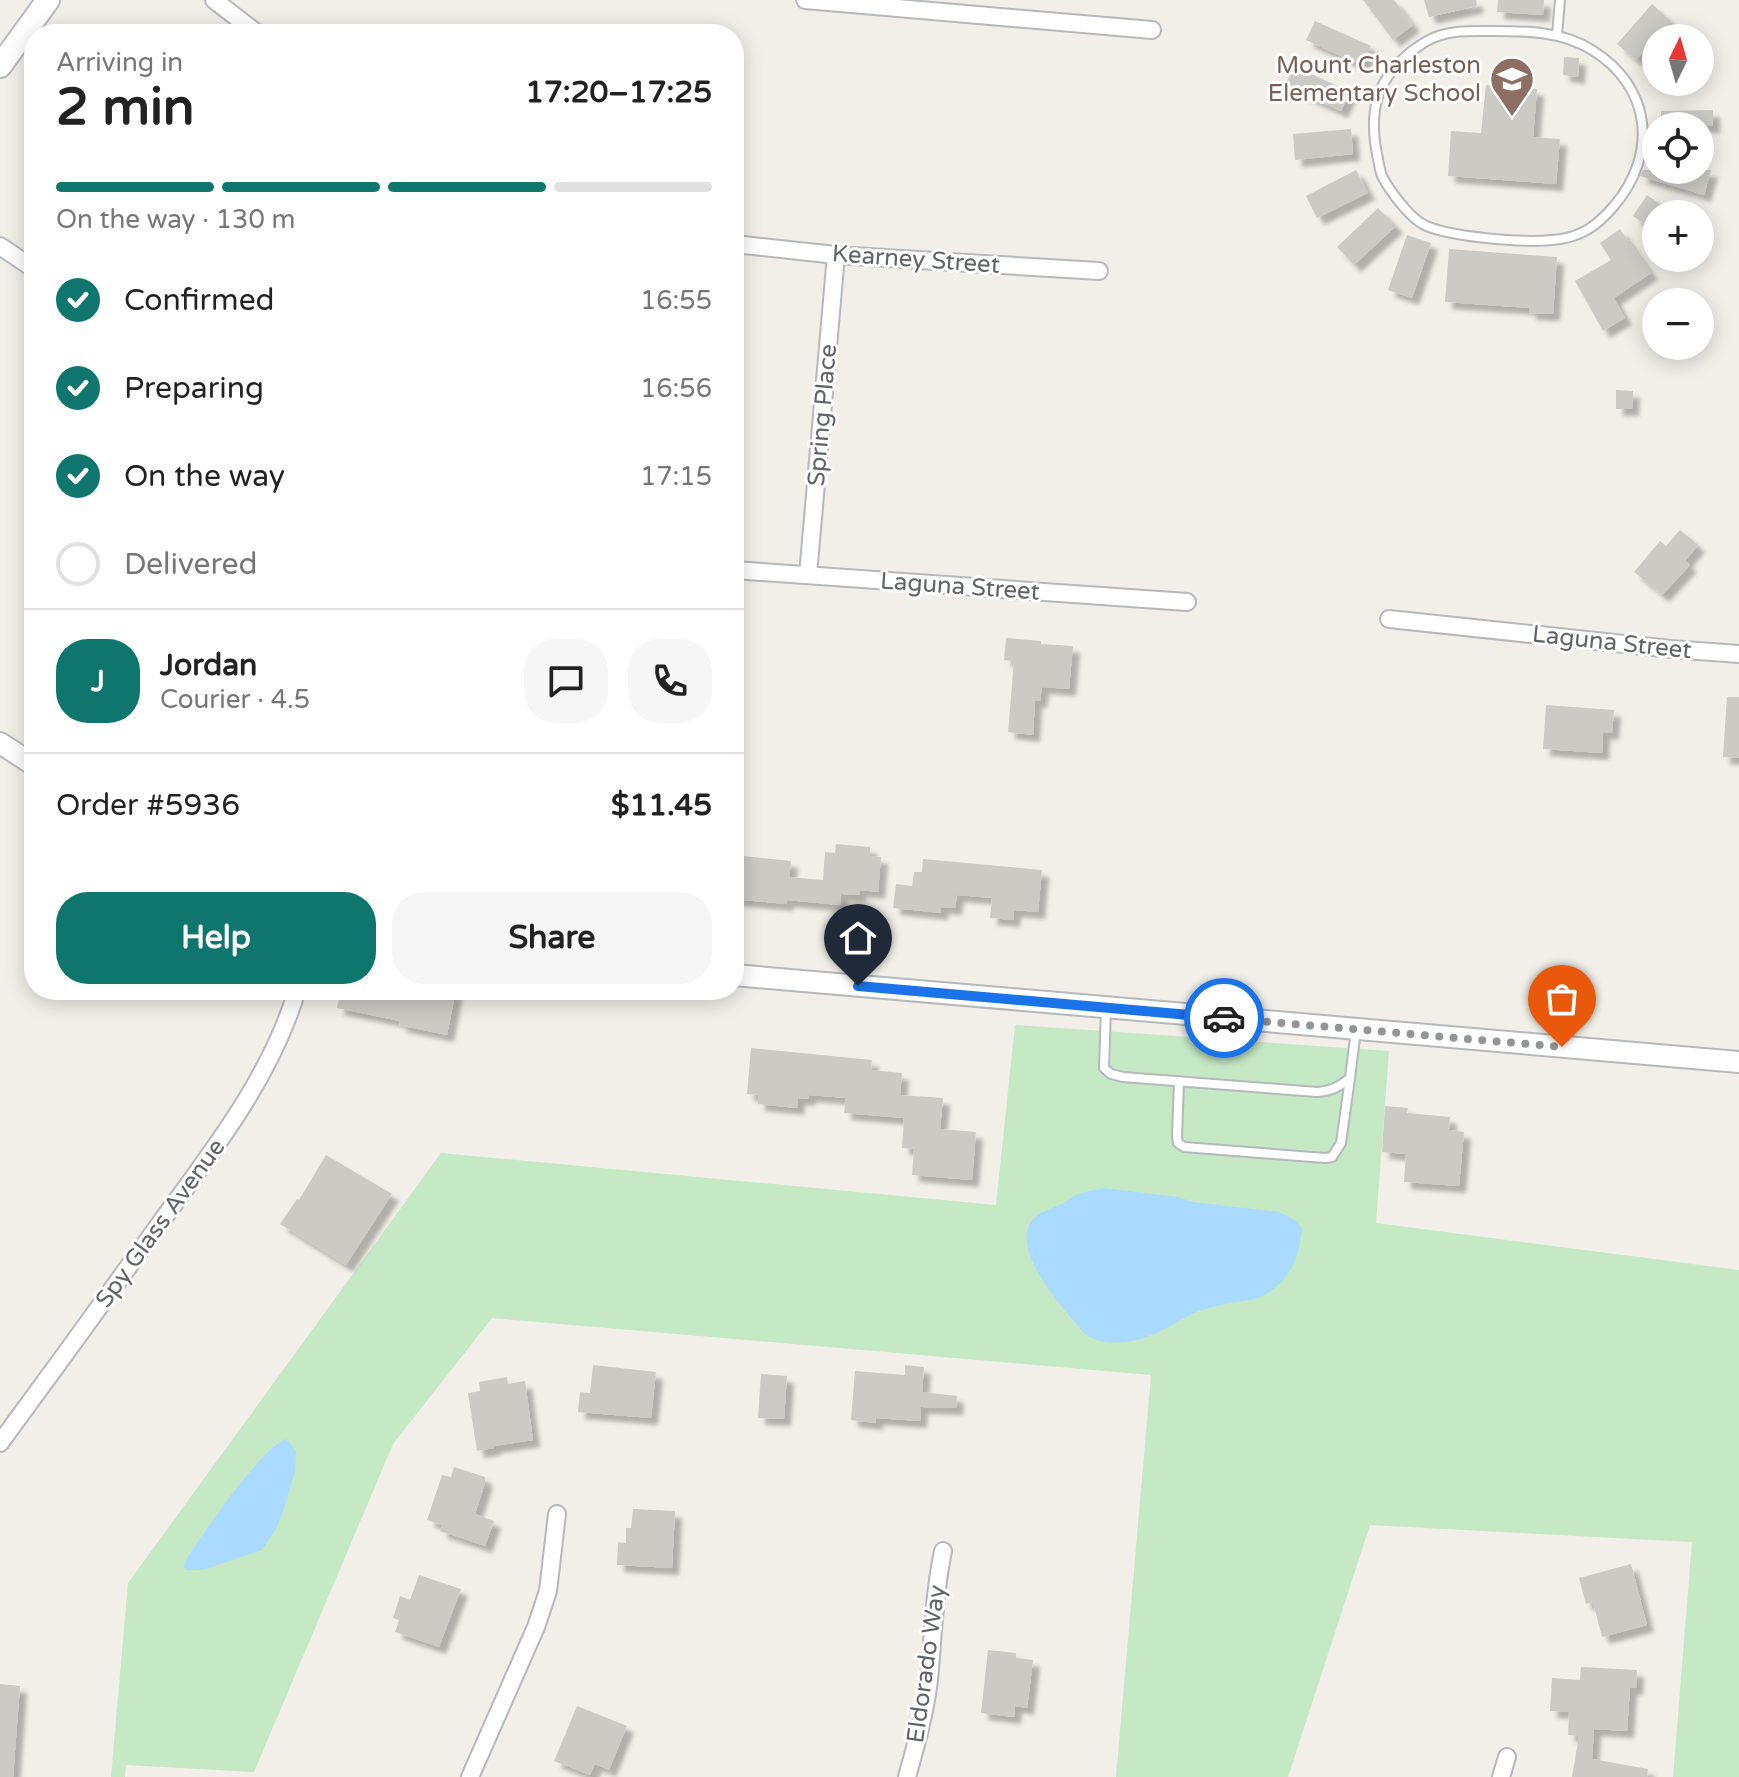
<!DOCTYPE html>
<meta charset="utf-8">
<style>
body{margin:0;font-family:"Varela Round",sans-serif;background:#f6f6f6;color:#222;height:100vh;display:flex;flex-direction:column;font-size:30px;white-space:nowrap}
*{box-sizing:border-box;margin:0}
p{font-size:26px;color:#767676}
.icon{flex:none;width:44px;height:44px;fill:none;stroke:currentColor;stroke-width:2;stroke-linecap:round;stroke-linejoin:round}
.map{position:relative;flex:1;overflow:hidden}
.side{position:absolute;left:24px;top:24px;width:720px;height:976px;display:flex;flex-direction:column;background:#fff;border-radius:32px;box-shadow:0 4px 20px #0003}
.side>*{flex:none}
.needle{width:52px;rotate:5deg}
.tools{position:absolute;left:1642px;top:24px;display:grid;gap:16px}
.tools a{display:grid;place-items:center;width:72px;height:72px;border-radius:50%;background:#fff;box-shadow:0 4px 20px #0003;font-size:40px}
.pin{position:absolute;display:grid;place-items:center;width:68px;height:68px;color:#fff;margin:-82px -34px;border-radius:50% 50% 50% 0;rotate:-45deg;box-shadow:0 0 8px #0007}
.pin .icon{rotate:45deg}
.courier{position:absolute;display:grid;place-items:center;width:80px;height:80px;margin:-40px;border:6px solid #1a73e8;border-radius:50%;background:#fff;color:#222;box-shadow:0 2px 10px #0007}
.summary em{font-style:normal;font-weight:700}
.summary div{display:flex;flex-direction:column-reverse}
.summary{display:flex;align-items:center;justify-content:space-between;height:136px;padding:0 32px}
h1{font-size:52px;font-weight:700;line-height:60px}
.bar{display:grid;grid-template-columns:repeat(4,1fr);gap:12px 8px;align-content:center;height:96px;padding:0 32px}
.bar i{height:10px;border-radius:6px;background:#e0e0e0}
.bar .selected{background:#0f766e}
.bar p{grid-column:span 4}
.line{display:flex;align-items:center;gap:20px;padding:0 32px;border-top:2px solid #e0e0e0}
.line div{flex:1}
.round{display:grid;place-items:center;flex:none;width:84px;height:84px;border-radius:32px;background:#f6f6f6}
ol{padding:0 32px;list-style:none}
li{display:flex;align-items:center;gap:24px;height:88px}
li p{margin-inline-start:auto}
li .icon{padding:8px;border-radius:50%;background:#0f766e;color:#fff;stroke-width:4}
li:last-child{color:#767676}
li i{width:44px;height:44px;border:4px solid #e0e0e0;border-radius:50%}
.cta{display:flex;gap:16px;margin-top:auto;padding:16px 32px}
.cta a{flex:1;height:92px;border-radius:32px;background:#0f766e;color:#fff;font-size:32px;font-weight:700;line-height:92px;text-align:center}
.cta a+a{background:#f6f6f6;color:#222}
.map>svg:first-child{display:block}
</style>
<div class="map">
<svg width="1739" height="1777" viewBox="0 0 1739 1777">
<defs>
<filter id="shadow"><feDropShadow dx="7" dy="7" stdDeviation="2" flood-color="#0004"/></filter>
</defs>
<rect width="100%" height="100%" fill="#f1efe8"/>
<path fill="#c5e8c5" d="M 1015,1025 L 1389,1051 L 1376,1223 L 1739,1270 L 1739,1777 L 1673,1777 L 1692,1542 L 1370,1525 L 1288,1777 L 1116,1777 L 1151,1375 L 492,1318 L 393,1444 L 254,1772 L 126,1765 L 125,1777 L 111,1777 L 128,1583 L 441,1153 L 996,1205 Z"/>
<g fill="#aadaff">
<path d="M 1103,1188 L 1178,1197 L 1192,1202 L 1279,1212 L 1295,1220 L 1302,1229 C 1299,1257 1291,1280 1264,1295 C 1255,1301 1239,1301 1229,1303 C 1219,1305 1209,1308 1199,1311 C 1185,1316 1174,1325 1161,1331 C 1138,1342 1107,1349 1085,1334 C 1066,1311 1011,1254 1031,1222 C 1037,1213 1048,1210 1057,1206 C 1065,1203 1071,1197 1079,1194 C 1087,1191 1095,1190 1103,1188 Z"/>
<path d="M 286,1439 L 296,1451 L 295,1471 L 283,1512 L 276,1529 L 262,1550 L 203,1570 L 185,1570 L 184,1566 L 187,1558 C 204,1532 261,1448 286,1439 Z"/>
</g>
<g fill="#cccac5" filter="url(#shadow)">
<path d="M 1363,0 L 1394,0 L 1413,25 L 1393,40 Z"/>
<path d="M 1424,0 L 1476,0 L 1477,6 L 1429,17 Z"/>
<path d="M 1498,0 L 1544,0 L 1543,15 L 1497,12 Z"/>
<path d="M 1652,4 L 1671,21 L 1636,60 L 1617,44 Z"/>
<path d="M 1315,21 L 1371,46 L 1362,66 L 1306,40 Z"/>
<path d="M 1564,57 L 1579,58 L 1578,77 L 1563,75 Z"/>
<path d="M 1294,66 L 1350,92 L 1341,111 L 1285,86 Z"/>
<path d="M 1486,85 L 1537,89 L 1533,137 L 1560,139 L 1556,184 L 1448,176 L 1451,131 L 1481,133 Z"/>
<path d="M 1713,110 L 1713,126 L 1661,126 L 1661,111 Z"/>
<path d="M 1351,129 L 1353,154 L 1295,160 L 1293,134 Z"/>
<path d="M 1356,170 L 1368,193 L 1317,218 L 1306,196 Z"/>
<path d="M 1643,170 L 1711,170 L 1704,195 L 1640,176 Z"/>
<path d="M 1647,195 L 1675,214 L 1656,214 L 1656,232 L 1633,216 Z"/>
<path d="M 1378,208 L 1396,226 L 1354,265 L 1337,247 Z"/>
<path d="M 1620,229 L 1651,273 L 1614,298 L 1625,318 L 1603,331 L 1575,281 L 1611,260 L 1600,243 Z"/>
<path d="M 1407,235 L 1431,243 L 1412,298 L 1388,290 Z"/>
<path d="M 1449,249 L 1557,257 L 1553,314 L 1529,313 L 1529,308 L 1445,302 Z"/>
<path d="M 1616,390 L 1633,391 L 1632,409 L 1616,409 Z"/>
<path d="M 1680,530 L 1698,545 L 1685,561 L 1690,565 L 1662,595 L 1634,572 L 1660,541 L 1666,546 Z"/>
<path d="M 1006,638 L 1041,641 L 1041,644 L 1073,646 L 1069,689 L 1042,687 L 1040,701 L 1035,701 L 1033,735 L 1008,732 L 1014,661 L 1004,660 Z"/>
<path d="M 1727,697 L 1739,697 L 1739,758 L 1723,757 Z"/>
<path d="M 1546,705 L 1614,710 L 1612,733 L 1603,732 L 1602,753 L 1543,749 Z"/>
<path d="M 836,844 L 870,847 L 870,856 L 881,857 L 878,892 L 860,890 L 859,895 L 841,894 L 840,905 L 787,900 L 786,904 L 734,899 L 734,855 L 791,861 L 789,877 L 823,880 L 825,852 L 835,853 Z"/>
<path d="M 923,859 L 1042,870 L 1038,912 L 1014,910 L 1013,920 L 990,918 L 992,898 L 957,895 L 955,908 L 941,907 L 941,913 L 893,908 L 896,884 L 912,886 L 914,872 L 922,872 Z"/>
<path d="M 341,990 L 456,990 L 447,1035 L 399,1025 L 400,1021 L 337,1008 Z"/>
<path d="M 751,1048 L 872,1060 L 871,1070 L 902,1073 L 900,1095 L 943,1098 L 940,1129 L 976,1132 L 972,1180 L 912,1175 L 914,1149 L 902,1148 L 904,1118 L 844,1113 L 846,1098 L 809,1095 L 808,1099 L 798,1098 L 797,1108 L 758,1104 L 758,1095 L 747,1094 Z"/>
<path d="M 1385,1106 L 1408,1108 L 1407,1113 L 1450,1117 L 1449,1130 L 1464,1132 L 1459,1186 L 1404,1182 L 1406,1154 L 1382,1152 Z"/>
<path d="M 326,1155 L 392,1194 L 346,1265 L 280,1224 L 297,1199 L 299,1200 Z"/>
<path d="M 593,1365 L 656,1372 L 651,1418 L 578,1412 L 580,1392 L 590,1393 Z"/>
<path d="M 905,1365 L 924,1367 L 922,1392 L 957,1396 L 956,1408 L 921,1407 L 920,1421 L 876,1418 L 876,1423 L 851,1420 L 855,1371 L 905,1375 Z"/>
<path d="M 761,1374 L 787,1376 L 784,1419 L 758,1418 Z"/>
<path d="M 507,1377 L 508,1384 L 525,1381 L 533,1440 L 494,1446 L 494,1448 L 477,1451 L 468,1393 L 480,1391 L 479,1382 Z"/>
<path d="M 454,1467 L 485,1477 L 485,1483 L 475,1514 L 494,1521 L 485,1546 L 440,1531 L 442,1525 L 427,1520 L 442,1475 L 451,1477 Z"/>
<path d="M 633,1509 L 675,1511 L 672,1568 L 617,1565 L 618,1542 L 626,1543 L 626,1528 L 631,1528 Z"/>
<path d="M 1631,1564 L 1647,1625 L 1602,1637 L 1593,1602 L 1586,1604 L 1579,1578 Z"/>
<path d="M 419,1575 L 461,1589 L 439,1647 L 395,1632 L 399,1620 L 393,1618 L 400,1596 L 410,1600 Z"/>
<path d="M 988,1650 L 1016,1653 L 1016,1658 L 1033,1660 L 1027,1708 L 1015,1706 L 1014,1717 L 981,1713 Z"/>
<path d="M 1581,1667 L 1637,1670 L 1636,1688 L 1630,1688 L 1627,1731 L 1594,1729 L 1592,1759 L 1648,1769 L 1647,1777 L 1572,1777 L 1579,1736 L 1568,1735 L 1569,1712 L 1550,1711 L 1552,1678 L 1580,1680 Z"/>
<path d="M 0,1684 L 20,1686 L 13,1777 L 0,1777 Z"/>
<path d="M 577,1706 L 627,1726 L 609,1770 L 595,1764 L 590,1775 L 554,1761 Z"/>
</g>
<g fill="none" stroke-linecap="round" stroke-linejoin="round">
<g stroke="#b5b8bc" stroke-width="12">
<g id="service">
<path d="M 1480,31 C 1518,31 1559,29 1592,50 C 1652,87 1658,154 1614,206 C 1596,227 1580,238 1552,240 C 1525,243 1442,237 1421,223 C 1408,215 1389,190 1382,176 C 1380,171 1379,165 1378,159 C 1368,114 1375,80 1412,51 C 1420,45 1428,39 1438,36 C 1452,31 1466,31 1480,31 Z"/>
<path d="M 1557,35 L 1560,0"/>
<path d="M 1106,1008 L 1104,1068 L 1111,1074 L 1123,1077 L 1317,1092 C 1331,1091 1339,1087 1350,1078 L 1356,1030"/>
<path d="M 1179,1081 L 1177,1137 L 1178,1143 L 1184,1147 L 1325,1158 L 1332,1157 L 1341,1143 L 1350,1078"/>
</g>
</g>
<g stroke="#b5b8bc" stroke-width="20">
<g id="minor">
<path d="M 214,0 L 258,34"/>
<path d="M 805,0 L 1152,30"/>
<path d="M 734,244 L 836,255 L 1099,271"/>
<path d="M 0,246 L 34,269"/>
<path d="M 734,570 L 1187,602"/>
<path d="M 808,575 L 836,255"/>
<path d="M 1389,619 L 1671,649 L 1739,654"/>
<path d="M 0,1443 C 53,1371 106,1298 158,1226 C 211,1153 271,1078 297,990"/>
<path d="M 470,1777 L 536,1627 L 548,1591 L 557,1514"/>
<path d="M 907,1777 C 916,1745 925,1713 929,1680 C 933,1637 934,1594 943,1551"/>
<path d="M 1501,1777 L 1507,1757"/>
</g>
</g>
<g stroke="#b5b8bc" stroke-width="24">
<g id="tertiary">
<path d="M 0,743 L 34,765"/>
<path d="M 734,975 L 1739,1062"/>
</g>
</g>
<g stroke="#b6babf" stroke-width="26">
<path id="secondary" d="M 0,66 L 48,0"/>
</g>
<use href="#service" stroke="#fff" stroke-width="8"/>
<use href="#minor" stroke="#fff" stroke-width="16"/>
<use href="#tertiary" stroke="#fff" stroke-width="20"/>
<use href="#secondary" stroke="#fff" stroke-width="22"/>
</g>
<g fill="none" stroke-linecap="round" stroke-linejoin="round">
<path stroke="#929495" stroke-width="8" stroke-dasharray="0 14.4" d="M 1224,1018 L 1562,1047"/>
<path stroke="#1a73e8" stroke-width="10" d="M 858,986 L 1224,1018"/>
</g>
<defs>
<g id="school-pin" transform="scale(2.3)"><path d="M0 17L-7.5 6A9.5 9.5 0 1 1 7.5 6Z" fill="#8d6e63" stroke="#fff"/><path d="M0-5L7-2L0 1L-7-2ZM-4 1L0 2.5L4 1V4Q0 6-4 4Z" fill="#fff"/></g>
</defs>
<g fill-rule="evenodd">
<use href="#school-pin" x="1512" y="79"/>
</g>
<g text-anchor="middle" stroke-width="6" stroke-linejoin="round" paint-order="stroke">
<g font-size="24" fill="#785e54" stroke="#fff" text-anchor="end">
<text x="1481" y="73">Mount Charleston<tspan x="1481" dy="28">Elementary School</tspan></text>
</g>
<g font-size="24" fill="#5f6368" stroke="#fff">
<text transform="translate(916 259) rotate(4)" y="8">Kearney Street</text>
<text transform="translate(822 415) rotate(-85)" y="8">Spring Place</text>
<text transform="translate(960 586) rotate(4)" y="8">Laguna Street</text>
<text transform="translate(1612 642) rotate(6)" y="8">Laguna Street</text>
<text transform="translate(160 1223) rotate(-54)" y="8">Spy Glass Avenue</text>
<text transform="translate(926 1664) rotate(-82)" y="8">Eldorado Way</text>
</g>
</g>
</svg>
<div class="tools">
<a><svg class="needle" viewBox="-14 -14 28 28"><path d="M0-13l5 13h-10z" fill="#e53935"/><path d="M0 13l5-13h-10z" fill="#767676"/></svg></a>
<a><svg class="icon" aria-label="locate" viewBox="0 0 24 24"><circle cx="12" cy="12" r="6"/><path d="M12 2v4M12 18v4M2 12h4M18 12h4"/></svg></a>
<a>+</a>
<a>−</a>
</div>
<div class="pin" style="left:1562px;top:1047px;background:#ea580c"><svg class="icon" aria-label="bag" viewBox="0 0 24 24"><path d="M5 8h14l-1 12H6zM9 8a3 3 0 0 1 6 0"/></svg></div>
<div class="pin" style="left:858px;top:986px;background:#1f2937"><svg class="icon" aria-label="home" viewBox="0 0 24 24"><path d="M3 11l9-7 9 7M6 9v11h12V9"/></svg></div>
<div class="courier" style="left:1224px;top:1018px"><svg class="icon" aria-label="car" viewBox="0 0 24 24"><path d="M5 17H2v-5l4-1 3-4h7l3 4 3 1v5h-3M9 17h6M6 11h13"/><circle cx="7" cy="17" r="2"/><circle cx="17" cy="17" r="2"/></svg></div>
<section class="side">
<div class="summary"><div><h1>2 min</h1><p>Arriving in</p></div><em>17:20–17:25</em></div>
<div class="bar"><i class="selected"></i><i class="selected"></i><i class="selected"></i><i></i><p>On the way · 130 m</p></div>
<ol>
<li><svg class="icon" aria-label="check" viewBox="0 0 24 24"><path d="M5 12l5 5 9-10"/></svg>Confirmed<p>16:55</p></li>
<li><svg class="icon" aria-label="check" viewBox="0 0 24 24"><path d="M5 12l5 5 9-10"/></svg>Preparing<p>16:56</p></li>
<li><svg class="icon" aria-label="check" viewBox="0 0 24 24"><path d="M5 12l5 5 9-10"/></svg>On the way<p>17:15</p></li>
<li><i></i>Delivered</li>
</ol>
<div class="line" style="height:144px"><b class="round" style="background:#0f766e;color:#fff">J</b><div><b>Jordan</b><p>Courier · 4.5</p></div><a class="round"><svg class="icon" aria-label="chat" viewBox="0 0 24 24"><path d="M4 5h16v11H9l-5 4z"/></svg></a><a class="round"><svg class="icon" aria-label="phone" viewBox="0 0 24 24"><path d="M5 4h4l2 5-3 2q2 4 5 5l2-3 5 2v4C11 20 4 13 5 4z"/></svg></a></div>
<div class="line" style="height:104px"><div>Order #5936</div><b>$11.45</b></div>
<div class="cta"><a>Help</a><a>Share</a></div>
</section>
</div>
